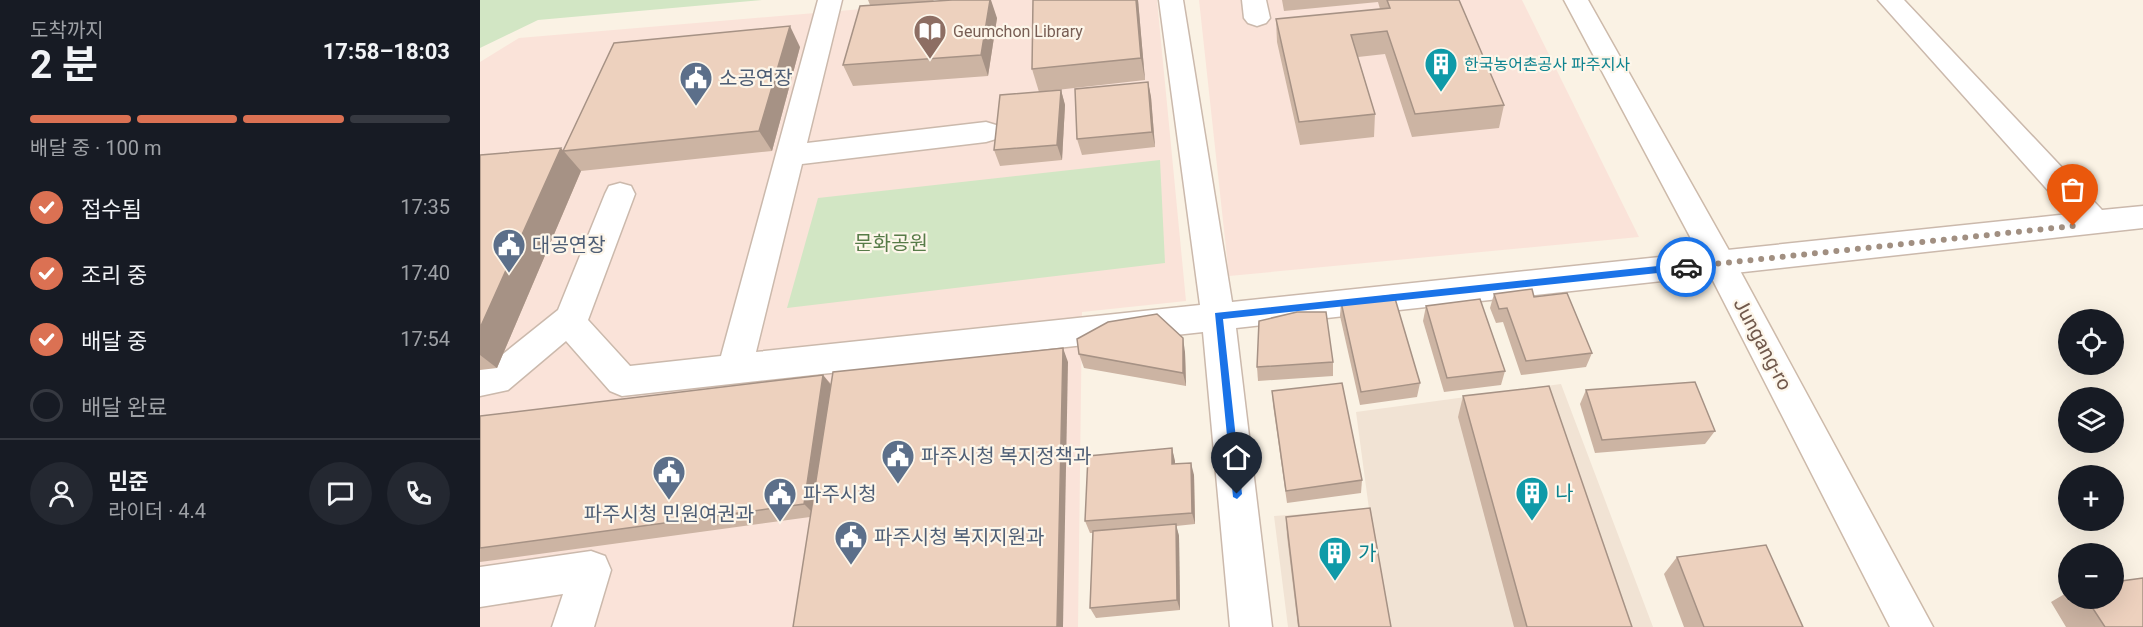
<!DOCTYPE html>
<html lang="ko">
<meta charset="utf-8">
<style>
body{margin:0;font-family:Roboto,"Noto Sans KR",sans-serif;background:#242831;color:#f1f3f6;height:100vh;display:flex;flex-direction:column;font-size:22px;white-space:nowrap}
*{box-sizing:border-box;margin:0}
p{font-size:20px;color:#9ea1a6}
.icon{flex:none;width:33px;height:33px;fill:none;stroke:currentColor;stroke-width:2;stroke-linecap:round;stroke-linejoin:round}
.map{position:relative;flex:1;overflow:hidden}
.details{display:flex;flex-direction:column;background:#171b24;width:480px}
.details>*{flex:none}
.controls{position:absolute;left:1578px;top:309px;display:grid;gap:12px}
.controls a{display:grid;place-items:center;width:66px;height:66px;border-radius:50%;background:#171b24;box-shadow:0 6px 24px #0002;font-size:30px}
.pin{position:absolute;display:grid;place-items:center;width:51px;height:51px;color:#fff;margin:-62px -26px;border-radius:50% 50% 50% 0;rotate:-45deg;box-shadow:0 0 6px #0007}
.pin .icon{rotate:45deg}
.courier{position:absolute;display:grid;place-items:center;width:60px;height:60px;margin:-30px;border:4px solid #1a73e8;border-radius:50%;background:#fff;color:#222;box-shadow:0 2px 8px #0007}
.overview em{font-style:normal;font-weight:700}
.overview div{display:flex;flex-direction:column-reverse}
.overview{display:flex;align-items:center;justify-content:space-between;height:102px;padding:0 30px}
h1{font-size:39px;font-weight:700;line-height:45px}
.bar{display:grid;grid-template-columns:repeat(4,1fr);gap:9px 6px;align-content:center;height:72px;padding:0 30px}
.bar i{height:8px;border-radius:4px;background:#363941}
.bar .current{background:#db7153}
.bar p{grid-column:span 4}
.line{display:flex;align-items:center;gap:15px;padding:0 30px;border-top:2px solid #363941}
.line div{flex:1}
.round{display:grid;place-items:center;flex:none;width:63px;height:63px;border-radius:32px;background:#242831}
ol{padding:0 30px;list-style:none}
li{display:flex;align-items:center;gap:18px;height:66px}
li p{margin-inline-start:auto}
li .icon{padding:6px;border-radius:50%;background:#db7153;color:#fff;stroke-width:4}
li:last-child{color:#9ea1a6}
li i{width:33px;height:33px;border:3px solid #363941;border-radius:50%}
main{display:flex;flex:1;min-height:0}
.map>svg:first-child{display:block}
</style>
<main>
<section class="details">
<div class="overview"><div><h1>2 분</h1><p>도착까지</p></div><em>17:58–18:03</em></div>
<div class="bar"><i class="current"></i><i class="current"></i><i class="current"></i><i></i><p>배달 중 · 100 m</p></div>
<ol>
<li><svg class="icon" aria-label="check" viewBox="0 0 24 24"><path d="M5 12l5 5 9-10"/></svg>접수됨<p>17:35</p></li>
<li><svg class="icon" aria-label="check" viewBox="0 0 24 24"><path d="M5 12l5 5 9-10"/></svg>조리 중<p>17:40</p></li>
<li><svg class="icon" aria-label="check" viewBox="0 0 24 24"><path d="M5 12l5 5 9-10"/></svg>배달 중<p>17:54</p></li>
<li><i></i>배달 완료</li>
</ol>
<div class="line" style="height:108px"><a class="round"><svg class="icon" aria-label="person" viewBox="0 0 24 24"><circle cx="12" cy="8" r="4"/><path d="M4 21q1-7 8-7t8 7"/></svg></a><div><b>민준</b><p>라이더 · 4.4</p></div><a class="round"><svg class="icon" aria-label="chat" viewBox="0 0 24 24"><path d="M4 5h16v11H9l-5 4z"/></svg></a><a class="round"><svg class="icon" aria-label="phone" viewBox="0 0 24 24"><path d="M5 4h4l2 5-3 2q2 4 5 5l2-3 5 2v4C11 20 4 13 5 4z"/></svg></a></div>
</section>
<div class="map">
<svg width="1663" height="627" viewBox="0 0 1663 627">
<rect width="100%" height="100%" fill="#faf2e4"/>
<path fill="#f1e3d4" d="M 1081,384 L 1173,627 L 808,627 L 794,516 L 889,509 L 876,412 Z"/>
<g fill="#fae3d9">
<path d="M 489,0 L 677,0 L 706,301 L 602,312 L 598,627 L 0,627 L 0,62 L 39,38 Z"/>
<path d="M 719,0 L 1042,0 L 1159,237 L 749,276 Z"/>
</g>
<g fill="#d2e6c4">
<path d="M 0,0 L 282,0 L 58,20 L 0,48 Z"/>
<path d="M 680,160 L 685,263 L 307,308 L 338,198 Z"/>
</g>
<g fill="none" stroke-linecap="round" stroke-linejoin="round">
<g stroke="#cbb9ac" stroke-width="3">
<g id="street">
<path d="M 338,0 L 362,0 L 327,143 L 506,122 L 516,125 L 520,132 L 516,139 L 506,142 L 322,164 L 276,352 L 720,305 L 679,0 L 703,0 L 752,302 L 1589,214 L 1398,0 L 1424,0 L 1622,210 L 1663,206 L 1663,228 L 756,328 L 792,627 L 750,627 L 723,332 L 142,396 L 130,391 L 86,341 L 28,390 L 0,396 L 0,366 L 8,366 L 78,310 L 125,194 L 129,186 L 140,183 L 151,186 L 155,194 L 108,320 L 150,366 L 241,356 Z"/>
<path d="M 762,0 L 786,0 L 790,18 L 786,23 L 777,26 L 768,23 L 764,18 Z"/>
<path d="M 111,551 L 125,556 L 131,570 L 114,627 L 72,627 L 83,594 L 0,607 L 0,567 Z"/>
</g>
</g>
<g stroke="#cdbaaa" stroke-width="3">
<path id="secondary" d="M 1084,0 L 1108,0 L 1251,254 L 1453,627 L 1410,627 L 1224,263 Z"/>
</g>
<use href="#street" fill="#fff" fill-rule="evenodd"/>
<use href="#secondary" fill="#fff" fill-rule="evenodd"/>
</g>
<g fill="#ccb4a3">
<path d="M 388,0 L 454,0 L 453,1 L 517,18 L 508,76 L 373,86 L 363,65 L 390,5 Z"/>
<path d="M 553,0 L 658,0 L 665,80 L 559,92 L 552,69 Z"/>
<path d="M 802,0 L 979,0 L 1024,105 L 1019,128 L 932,137 L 905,54 L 878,57 L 895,114 L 894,137 L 820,145 L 797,42 L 796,19 L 900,9 L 898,2 L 804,11 Z"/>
<path d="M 320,47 L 292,151 L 101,171 L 17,368 L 0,370 L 0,155 L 83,151 Z"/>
<path d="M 668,82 L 671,97 L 675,147 L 602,155 L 597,139 Z"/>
<path d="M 581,90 L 585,105 L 582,160 L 520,166 L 514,150 Z"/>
<path d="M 1014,294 L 1054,297 L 1112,353 L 1106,367 L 1041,375 L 1023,322 L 1016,323 L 1010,308 Z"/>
<path d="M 861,302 L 940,383 L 937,397 L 880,405 L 860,316 Z"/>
<path d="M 946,306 L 1025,371 L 1021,385 L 964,392 L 943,321 Z"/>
<path d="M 705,352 L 706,386 L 604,368 L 599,354 Z"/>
<path d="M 588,362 L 330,517 L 0,562 L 0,416 L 343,375 L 351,384 Z"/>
<path d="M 853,362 L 853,376 L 778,381 L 777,367 Z"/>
<path d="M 1106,390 L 1235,431 L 1225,444 L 1115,453 L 1100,404 Z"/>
<path d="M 792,391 L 882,480 L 881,493 L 807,503 L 793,405 Z"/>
<path d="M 983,396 L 1152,627 L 1034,627 L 978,417 Z"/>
<path d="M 692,448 L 695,464 L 714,475 L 715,524 L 696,526 L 699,536 L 700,610 L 616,618 L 610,608 L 613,533 L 610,533 L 605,521 Z"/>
<path d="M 806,517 L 911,627 L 818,627 L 807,536 Z"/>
<path d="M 1197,557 L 1323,627 L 1204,627 L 1184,574 Z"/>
<path d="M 1588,592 L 1588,598 L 1634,598 L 1663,627 L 1586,627 L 1571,602 Z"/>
</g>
<g fill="#a69285">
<path d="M 510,0 L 511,0 L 517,18 L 508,76 L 501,55 Z"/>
<path d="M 656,0 L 658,0 L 665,80 L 661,58 Z"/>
<path d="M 310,26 L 320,47 L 292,151 L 279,131 Z"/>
<path d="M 668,82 L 671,97 L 675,147 L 672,132 Z"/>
<path d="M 581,90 L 585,105 L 582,160 L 577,145 Z"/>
<path d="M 81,148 L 101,171 L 17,368 L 0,355 L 0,328 Z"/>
<path d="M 703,338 L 705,352 L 706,386 L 703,373 Z"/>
<path d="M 583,348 L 588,362 L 583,627 L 577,627 Z"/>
<path d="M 343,375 L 354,389 L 336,516 L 324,504 Z"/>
<path d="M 692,448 L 695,461 L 695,477 L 692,464 Z"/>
<path d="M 711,463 L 714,475 L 715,524 L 712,513 Z"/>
<path d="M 696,524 L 699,536 L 700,610 L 697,600 Z"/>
</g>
<g fill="#edd1be" stroke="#a69285" stroke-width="1.5">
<path d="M 472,0 L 510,0 L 501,55 L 363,65 L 380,6 Z"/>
<path d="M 553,0 L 656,0 L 661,58 L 552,69 Z"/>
<path d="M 907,0 L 979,0 L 1024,105 L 935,114 L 907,31 L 871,35 L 895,114 L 819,122 L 796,19 L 910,8 Z"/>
<path d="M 310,26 L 279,131 L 83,151 L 134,43 Z"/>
<path d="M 668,82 L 672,132 L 597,139 L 595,89 Z"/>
<path d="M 581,90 L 577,145 L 514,150 L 520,95 Z"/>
<path d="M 81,148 L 0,328 L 0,155 Z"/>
<path d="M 1052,289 L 1054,297 L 1087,293 L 1112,353 L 1046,361 L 1027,308 L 1019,309 L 1014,294 Z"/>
<path d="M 914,295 L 940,383 L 881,392 L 861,302 Z"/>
<path d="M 1000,299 L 1025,371 L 967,378 L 946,306 Z"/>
<path d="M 817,312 L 846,312 L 853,362 L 777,367 L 779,321 Z"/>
<path d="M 677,314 L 703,338 L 703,373 L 599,354 L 597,339 L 628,322 Z"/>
<path d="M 583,348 L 577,627 L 313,627 L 353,372 Z"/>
<path d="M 343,375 L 324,504 L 0,548 L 0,416 Z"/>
<path d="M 1215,382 L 1235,431 L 1122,440 L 1106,390 Z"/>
<path d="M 862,383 L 882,480 L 806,491 L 792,391 Z"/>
<path d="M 1069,386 L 1152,627 L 1047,627 L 983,396 Z"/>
<path d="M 692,448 L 692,464 L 711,463 L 712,513 L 605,521 L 608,456 Z"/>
<path d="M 890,508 L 911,627 L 819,627 L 806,517 Z"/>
<path d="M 696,524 L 697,600 L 610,608 L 613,531 Z"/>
<path d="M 1286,545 L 1323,627 L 1224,627 L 1197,557 Z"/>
<path d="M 1663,578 L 1663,627 L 1625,627 L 1606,598 L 1634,598 L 1634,582 Z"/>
</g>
<path fill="#1a73e8" d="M 1206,263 L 1210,267 L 1206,270 L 743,319 L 762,494 L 757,499 L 753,497 L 735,313 Z"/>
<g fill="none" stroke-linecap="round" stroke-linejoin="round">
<path stroke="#a18f81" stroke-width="6" stroke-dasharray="0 10.8" d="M 1206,267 L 1593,226"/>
</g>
<defs>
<g id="library-pin" transform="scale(1.725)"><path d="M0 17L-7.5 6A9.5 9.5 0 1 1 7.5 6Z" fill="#8d6e63" stroke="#fdf6ea"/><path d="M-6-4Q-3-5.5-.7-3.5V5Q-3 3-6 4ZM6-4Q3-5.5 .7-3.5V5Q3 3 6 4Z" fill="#fff"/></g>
<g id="building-pin" transform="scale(1.725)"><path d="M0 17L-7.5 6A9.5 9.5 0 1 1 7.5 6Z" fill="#0f9aa8" stroke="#fdf6ea"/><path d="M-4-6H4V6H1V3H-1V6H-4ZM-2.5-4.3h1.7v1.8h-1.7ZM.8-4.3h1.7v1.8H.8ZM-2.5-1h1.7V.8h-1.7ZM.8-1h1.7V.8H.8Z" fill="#fff"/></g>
<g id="civic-pin" transform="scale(1.725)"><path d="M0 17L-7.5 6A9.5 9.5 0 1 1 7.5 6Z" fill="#5c6f8a" stroke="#fdf6ea"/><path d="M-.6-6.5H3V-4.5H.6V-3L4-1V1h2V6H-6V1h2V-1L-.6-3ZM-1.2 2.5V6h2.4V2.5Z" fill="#fff"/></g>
</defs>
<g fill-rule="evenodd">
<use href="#library-pin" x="450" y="31"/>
<use href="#building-pin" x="961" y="64"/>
<use href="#civic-pin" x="216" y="78"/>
<use href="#civic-pin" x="29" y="245"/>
<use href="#civic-pin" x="418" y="456"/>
<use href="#civic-pin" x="189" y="472"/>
<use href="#building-pin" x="1052" y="493"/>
<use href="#civic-pin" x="300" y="494"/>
<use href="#civic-pin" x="371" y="537"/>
<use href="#building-pin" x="855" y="553"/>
</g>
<g text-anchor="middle" stroke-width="4.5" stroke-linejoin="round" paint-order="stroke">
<g font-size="16" fill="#785e54" stroke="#fdf6ea" text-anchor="start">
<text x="473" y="37">Geumchon Library</text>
</g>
<g font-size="16" fill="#0d838f" stroke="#fdf6ea" text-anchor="start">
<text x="984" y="70">한국농어촌공사 파주지사</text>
</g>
<g font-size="20" fill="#4e5e75" stroke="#fdf6ea" text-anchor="start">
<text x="239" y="85">소공연장</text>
<text x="52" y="252">대공연장</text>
<text x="441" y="463">파주시청 복지정책과</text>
<text x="323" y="501">파주시청</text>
<text x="189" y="521" text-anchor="middle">파주시청 민원여권과</text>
<text x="394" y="544">파주시청 복지지원과</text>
</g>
<g font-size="20" fill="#577b48" stroke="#fdf6ea">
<text x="411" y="250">문화공원</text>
</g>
<g font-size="20" fill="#71594c" stroke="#fdf6ea">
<text transform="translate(1283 344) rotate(62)" y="7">Jungang-ro</text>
</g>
<g font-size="20" fill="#0d838f" stroke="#fdf6ea" text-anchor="start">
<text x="1075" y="500">나</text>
<text x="878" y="560">가</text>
</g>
</g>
</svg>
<div class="controls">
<a><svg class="icon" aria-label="locate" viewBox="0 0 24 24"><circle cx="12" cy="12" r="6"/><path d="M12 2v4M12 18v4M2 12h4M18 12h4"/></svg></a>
<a><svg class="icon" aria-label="layers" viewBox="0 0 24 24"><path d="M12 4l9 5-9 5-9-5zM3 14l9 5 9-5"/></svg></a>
<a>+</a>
<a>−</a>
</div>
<div class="pin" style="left:1593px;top:226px;background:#ea580c"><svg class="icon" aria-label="bag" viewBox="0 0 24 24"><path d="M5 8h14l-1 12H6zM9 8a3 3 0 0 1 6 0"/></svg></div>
<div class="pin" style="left:757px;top:494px;background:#1f2937"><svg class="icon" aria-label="home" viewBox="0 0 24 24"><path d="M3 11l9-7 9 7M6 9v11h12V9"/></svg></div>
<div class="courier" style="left:1206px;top:267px"><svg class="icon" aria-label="car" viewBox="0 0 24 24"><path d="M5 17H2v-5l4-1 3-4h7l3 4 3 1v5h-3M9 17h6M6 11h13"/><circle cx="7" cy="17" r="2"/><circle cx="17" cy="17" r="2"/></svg></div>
</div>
</main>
